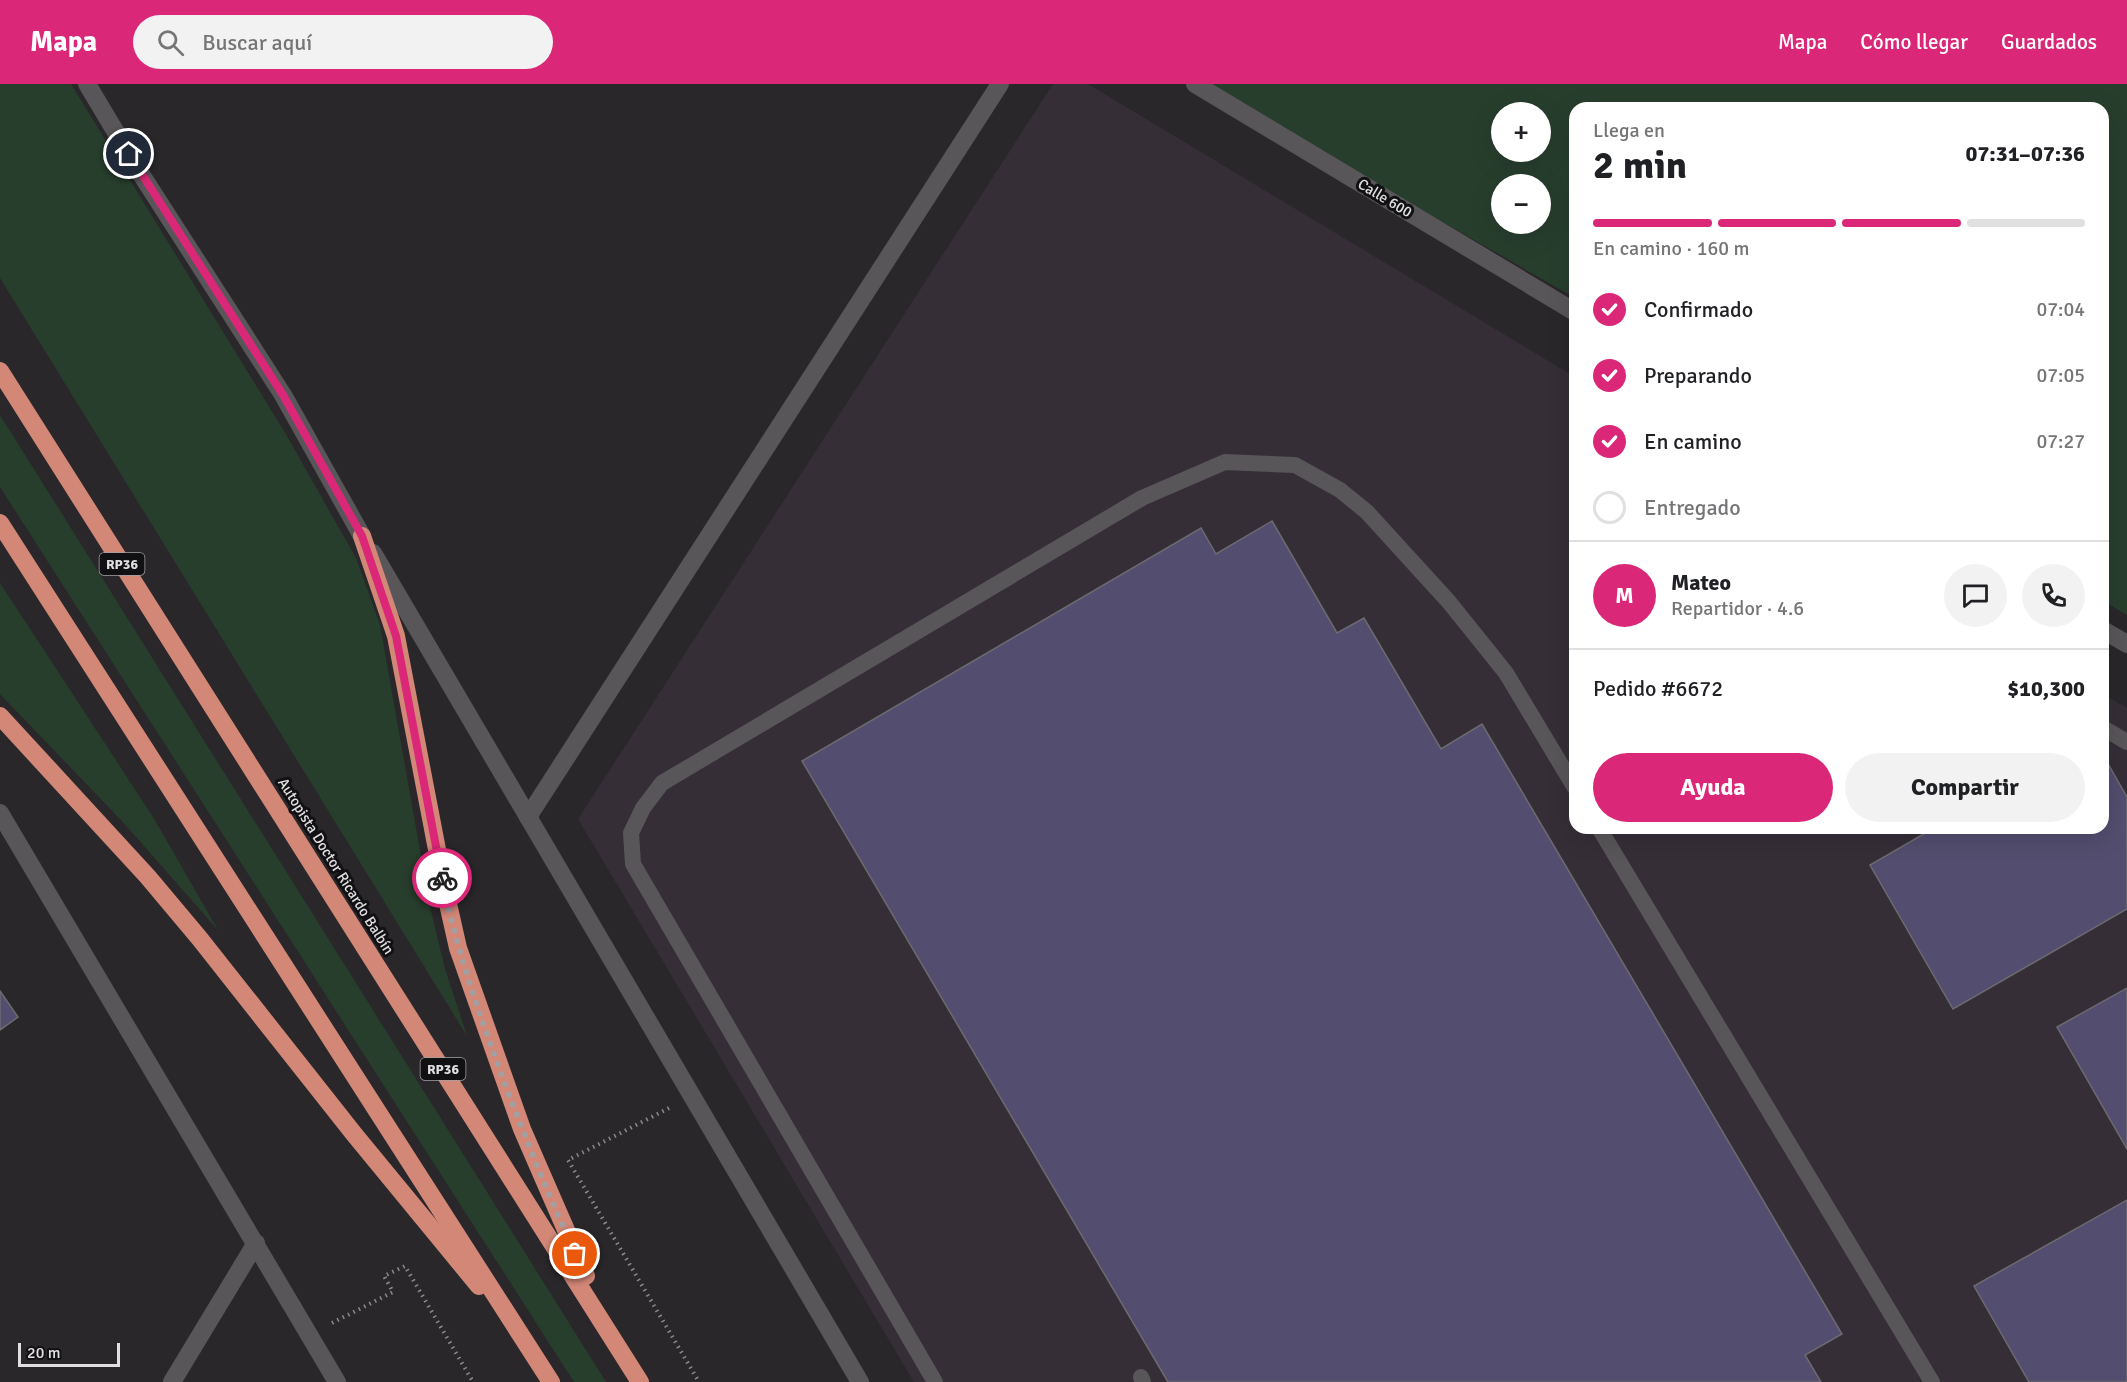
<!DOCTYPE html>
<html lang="es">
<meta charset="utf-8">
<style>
body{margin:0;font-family:Signika,sans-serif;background:#f2f2f2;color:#202124;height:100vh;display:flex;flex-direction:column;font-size:22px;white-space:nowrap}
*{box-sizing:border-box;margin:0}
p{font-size:20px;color:#757577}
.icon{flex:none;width:33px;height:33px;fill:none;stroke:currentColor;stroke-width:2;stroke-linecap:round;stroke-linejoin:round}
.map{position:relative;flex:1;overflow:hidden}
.panel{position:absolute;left:1569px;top:18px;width:540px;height:732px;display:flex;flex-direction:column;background:#fff;border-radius:18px;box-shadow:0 6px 24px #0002}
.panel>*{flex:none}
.buttons{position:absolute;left:1491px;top:18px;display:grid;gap:12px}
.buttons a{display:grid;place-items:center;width:60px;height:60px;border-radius:50%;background:#fff;box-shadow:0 6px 24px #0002;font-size:30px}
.scale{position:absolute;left:18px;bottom:15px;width:102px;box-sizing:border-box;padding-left:6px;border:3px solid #e1dfe2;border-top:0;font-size:16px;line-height:21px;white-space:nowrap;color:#e1dfe2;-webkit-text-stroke:4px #111012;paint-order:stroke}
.pin{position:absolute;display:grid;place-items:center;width:51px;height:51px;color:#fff;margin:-26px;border:3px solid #fff;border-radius:50%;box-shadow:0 2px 6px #0007}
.courier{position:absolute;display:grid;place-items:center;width:60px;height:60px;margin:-30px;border:4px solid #db2777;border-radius:50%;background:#fff;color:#222;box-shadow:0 2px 8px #0007}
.head em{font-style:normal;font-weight:800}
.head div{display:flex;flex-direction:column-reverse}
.head{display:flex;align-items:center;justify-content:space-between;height:102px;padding:0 24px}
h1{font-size:39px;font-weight:800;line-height:45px}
.bar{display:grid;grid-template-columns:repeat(4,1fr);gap:9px 6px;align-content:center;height:72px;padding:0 24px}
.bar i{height:8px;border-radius:4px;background:#e0e0e0}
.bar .selected{background:#db2777}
.bar p{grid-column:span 4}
.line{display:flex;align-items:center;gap:15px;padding:0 24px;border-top:2px solid #e0e0e0}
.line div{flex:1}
.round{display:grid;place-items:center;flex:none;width:63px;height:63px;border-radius:32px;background:#f2f2f2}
ol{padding:0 24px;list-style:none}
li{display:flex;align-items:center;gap:18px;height:66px}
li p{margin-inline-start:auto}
li .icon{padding:6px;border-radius:50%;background:#db2777;color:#fff;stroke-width:4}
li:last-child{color:#757577}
li i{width:33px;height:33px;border:3px solid #e0e0e0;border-radius:50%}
.button{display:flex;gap:12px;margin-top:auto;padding:12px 24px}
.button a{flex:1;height:69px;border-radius:36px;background:#db2777;color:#fff;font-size:24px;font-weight:800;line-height:69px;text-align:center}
.button a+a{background:#f2f2f2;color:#202124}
header{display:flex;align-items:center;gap:36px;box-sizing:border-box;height:84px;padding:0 30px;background:#db2777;color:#fff}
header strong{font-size:28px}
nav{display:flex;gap:33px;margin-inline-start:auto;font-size:21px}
.search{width:420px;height:54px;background:#f2f2f2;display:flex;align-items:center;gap:15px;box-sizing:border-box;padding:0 21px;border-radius:33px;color:#757577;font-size:22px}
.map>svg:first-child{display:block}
</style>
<header>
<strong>Mapa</strong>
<div class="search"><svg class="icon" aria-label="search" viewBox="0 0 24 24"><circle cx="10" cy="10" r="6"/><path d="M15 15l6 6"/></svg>Buscar aquí</div>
<nav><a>Mapa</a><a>Cómo llegar</a><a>Guardados</a></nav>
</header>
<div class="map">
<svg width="2127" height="1298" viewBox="0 0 2127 1298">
<rect width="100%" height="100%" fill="#29272a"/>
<path fill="#352e37" d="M 1053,0 L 1088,0 L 1575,293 L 1575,744 L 2103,744 L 2103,610 L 2127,624 L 2127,1298 L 914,1298 L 578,735 Z"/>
<g fill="#283e2d" fill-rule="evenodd">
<path d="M 0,0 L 71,0 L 287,352 L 356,474 L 380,541 L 430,823 L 445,885 L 467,952 L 0,194 Z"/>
<path d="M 1203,0 L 2127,0 L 2127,531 L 2103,517 L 2103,24 L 1575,24 L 1575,214 ZM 1502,28 L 1540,28 L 1540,68 L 1502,68 ZM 1502,100 L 1540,100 L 1540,140 L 1502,140 Z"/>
<path d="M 0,331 L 606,1298 L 574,1298 L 0,403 Z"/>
<path d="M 0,499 L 153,733 L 218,846 L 122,737 L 0,610 Z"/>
</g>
<g fill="#534d6f" stroke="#6c6b70" stroke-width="1.5">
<path d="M 1272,437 L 1337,549 L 1364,534 L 1441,665 L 1482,640 L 1842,1250 L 1805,1271 L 1821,1298 L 1168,1298 L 802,677 L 1201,444 L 1216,470 Z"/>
<path d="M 2103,671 L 2127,713 L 2127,825 L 1953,925 L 1870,781 L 1934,744 L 2103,744 Z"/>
<path d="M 2127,904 L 2127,1065 L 2057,943 Z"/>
<path d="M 0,907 L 18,933 L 0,946 Z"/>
<path d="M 2127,1116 L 2127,1298 L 2029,1298 L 1974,1202 Z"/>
</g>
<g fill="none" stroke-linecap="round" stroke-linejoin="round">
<g stroke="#8b898c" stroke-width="4" stroke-dasharray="1.5 4.5" stroke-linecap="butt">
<path d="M 669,1024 L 568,1076 L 699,1298"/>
<path d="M 332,1239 L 393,1208 L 384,1192 L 405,1182 L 473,1298"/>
</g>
<g stroke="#59565a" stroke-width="16">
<path d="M 2103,644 L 2127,658"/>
<path d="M 1599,744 L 1932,1298"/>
<path d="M 1141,1293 L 1143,1298"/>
<path d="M 935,1298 L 633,780 L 631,749 L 643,724 L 662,699 L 1142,414 L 1225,378 L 1295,381 L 1340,406 L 1367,428 L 1449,518 L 1506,589 L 1575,704"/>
</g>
<g stroke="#59565a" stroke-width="18">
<path d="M 1195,0 L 1575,228"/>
<path d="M 2103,546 L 2127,560"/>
<path d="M 528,733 L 1000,0"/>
</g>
<g stroke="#59565a" stroke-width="18">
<path d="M 373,469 L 860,1298"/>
<path d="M 0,729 L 337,1298"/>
<path d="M 172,1298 L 256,1159"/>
</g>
<path stroke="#59565a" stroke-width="18" d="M 87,0 L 139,87 L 283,311 L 362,452"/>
<g stroke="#d38777" stroke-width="18">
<path d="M 0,287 L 640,1298"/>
<path d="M 0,439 L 551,1298"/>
<path d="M 362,452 L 396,552 L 444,802 L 458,864 L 522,1045 L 586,1192"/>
<path d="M 0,632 L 148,793 L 200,855 L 354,1050 L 479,1202"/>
</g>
</g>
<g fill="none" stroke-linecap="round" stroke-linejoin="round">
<path stroke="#a19fa2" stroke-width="6" stroke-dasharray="0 10.8" d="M 442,794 C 456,865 480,932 505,1000 C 527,1057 550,1114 575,1170"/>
<path stroke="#db2777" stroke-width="8" d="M 129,70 L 283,311 L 362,452 L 396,552 L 442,794"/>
</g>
<g text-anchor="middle" stroke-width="6" stroke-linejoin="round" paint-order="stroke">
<g fill="#111012" stroke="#a3a1a4" stroke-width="1.5">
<rect x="99.5" y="469" width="45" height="22" rx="4.5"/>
<rect x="420.5" y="974" width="45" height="22" rx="4.5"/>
</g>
<g font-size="14" font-weight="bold" fill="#e1dfe2">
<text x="122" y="485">RP36</text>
<text x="443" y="990">RP36</text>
</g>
<g font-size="15" fill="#e1dfe2" stroke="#111012">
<text transform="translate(1385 114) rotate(31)" y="5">Calle 600</text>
<text transform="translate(336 782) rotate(58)" y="5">Autopista Doctor Ricardo Balbín</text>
</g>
</g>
</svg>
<div class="buttons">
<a>+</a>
<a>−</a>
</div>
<div class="scale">20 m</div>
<div class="pin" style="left:575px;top:1170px;background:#ea580c"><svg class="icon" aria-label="bag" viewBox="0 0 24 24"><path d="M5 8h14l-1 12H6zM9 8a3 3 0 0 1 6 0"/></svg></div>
<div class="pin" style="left:129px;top:70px;background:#1f2937"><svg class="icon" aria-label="home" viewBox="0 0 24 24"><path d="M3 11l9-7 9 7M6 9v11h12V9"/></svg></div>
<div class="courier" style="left:442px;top:794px"><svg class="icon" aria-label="bike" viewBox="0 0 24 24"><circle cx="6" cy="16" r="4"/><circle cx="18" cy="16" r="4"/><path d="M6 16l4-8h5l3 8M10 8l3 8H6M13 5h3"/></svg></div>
<section class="panel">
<div class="head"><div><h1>2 min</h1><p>Llega en</p></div><em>07:31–07:36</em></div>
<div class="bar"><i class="selected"></i><i class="selected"></i><i class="selected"></i><i></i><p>En camino · 160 m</p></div>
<ol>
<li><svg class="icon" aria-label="check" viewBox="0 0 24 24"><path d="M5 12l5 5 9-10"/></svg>Confirmado<p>07:04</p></li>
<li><svg class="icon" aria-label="check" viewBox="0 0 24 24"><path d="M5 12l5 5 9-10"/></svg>Preparando<p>07:05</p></li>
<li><svg class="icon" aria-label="check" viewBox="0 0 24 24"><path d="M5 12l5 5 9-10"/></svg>En camino<p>07:27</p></li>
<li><i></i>Entregado</li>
</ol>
<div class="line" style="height:108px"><b class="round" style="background:#db2777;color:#fff">M</b><div><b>Mateo</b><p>Repartidor · 4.6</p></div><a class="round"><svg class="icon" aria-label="chat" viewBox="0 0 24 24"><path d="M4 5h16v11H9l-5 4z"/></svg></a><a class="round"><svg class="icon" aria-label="phone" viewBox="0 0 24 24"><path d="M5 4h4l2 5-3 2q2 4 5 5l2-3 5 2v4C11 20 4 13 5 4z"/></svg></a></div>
<div class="line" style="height:78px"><div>Pedido #6672</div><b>$10,300</b></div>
<div class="button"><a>Ayuda</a><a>Compartir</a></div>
</section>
</div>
